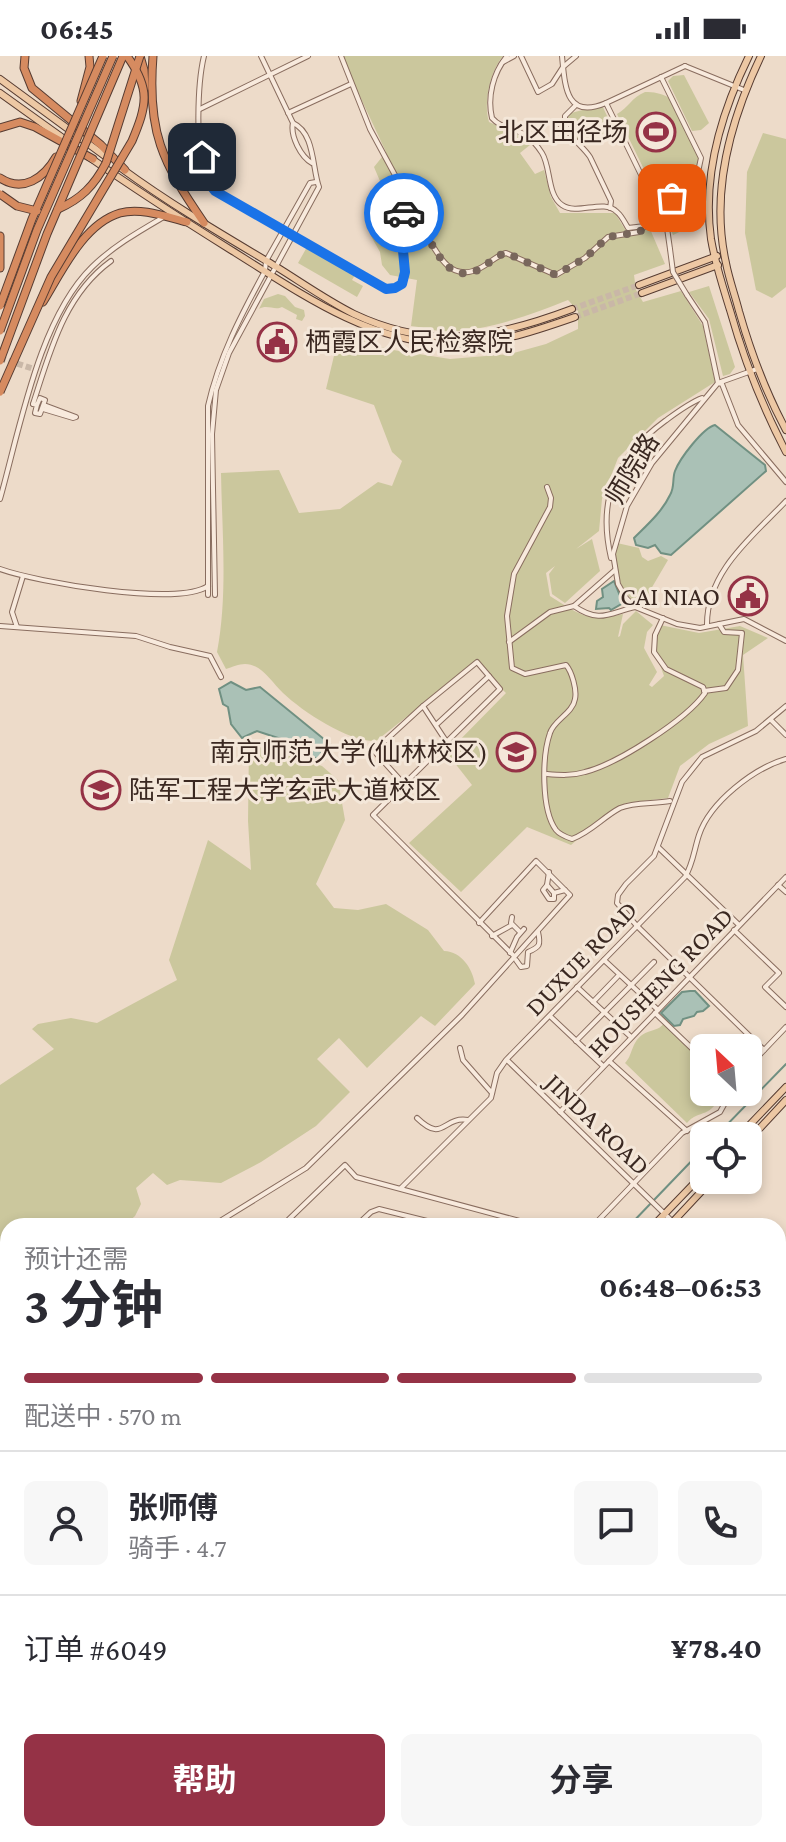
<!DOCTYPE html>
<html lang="zh">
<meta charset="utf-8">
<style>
body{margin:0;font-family:"Crimson Pro","Noto Sans SC",serif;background:#f7f7f7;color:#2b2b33;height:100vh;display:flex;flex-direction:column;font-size:30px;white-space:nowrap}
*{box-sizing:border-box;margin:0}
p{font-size:26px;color:#7c7c81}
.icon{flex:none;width:44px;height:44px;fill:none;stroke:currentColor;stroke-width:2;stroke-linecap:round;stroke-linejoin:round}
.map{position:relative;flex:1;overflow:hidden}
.details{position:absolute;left:0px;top:1162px;width:786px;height:624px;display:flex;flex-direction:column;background:#fff;border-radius:24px 24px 0 0;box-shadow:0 4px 12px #0003}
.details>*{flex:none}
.needle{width:52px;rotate:334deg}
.buttons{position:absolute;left:690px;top:978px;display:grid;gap:16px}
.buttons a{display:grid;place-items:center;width:72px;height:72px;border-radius:12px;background:#fff;box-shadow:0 4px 12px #0003;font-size:40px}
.pin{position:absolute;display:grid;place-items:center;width:68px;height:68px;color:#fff;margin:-34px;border-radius:16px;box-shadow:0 4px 12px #0006}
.courier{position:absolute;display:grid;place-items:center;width:80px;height:80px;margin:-40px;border:6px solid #1a73e8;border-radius:50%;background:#fff;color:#222;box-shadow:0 2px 10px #0007}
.headline em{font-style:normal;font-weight:700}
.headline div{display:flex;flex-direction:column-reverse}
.headline{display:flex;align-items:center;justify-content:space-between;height:136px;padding:0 24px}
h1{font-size:52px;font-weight:700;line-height:60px}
.bar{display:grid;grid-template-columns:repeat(4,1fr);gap:12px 8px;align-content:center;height:96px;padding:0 24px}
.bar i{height:10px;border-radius:6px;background:#e1e1e2}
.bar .on{background:#953246}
.bar p{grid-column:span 4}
.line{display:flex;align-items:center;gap:20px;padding:0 24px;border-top:2px solid #e1e1e2}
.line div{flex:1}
.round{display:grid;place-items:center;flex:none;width:84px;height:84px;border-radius:12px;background:#f7f7f7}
.cta{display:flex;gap:16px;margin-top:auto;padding:16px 24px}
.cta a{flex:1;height:92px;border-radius:12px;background:#953246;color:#fff;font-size:32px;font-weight:700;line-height:92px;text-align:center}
.cta a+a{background:#f7f7f7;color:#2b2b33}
.status{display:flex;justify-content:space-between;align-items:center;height:56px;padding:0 40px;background:#fff;direction:ltr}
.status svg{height:22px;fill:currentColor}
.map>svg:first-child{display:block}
</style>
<div class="status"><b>06:45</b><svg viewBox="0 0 49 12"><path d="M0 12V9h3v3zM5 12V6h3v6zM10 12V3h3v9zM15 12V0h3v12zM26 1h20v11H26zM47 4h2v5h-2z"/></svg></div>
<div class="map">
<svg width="786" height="1786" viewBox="0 0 786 1786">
<rect width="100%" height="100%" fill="#eddbc9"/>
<g fill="#cbc79d">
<path d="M 341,0 L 503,0 C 490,16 483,46 489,66 L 517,78 L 530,89 L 520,97 L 535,118 L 544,114 L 551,141 L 560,157 L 615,157 L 626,175 L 650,173 L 665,208 L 634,219 L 636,234 L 643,246 L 681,235 L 703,270 L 715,326 L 658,362 L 618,402 L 602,443 L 599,475 L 576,493 L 592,483 L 600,515 L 565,547 L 552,538 L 549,518 L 555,510 L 546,517 L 550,540 C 579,558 588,567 623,558 L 618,581 L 620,580 L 623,568 L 636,555 L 653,569 L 647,576 L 644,592 L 657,616 L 649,629 L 652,631 L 664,620 L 654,592 L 660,569 L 699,577 L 740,570 L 768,582 L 743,599 L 748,670 L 709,688 L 680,710 L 668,742 L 626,747 L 608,757 L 571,789 L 527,771 L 461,836 L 409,787 L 472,729 L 447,697 L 506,637 L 475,607 L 376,685 C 349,686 303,656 283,637 C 272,627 262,608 245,608 C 239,608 232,611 226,613 L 217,596 C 228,538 222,476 221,417 L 279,414 L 299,457 L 340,453 L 378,426 L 392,430 L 402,405 L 392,396 L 374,349 L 326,333 L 340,275 L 387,293 L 450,303 L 510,298 L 546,288 L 578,273 L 578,255 L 568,244 C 534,258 479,278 441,275 C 431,274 421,271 411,270 L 417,224 L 390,219 L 382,209 L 380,196 L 371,180 L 374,163 L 391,151 L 374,111 L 386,96 Z"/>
<path d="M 684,19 L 709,67 L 701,74 L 692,75 L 668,25 L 673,20 Z"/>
<path d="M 645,36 C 653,36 662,37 669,42 C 676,48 699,96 700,105 C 700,113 697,122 691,128 C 680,138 668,132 656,138 L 617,58 C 628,52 632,41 645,36 Z"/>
<path d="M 602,49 L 613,73 L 580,90 L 577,89 L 564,66 L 571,57 Z"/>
<path d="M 763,77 L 786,83 L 786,231 L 772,242 L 756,234 L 745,177 L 747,116 Z"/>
<path d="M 689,138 L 697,154 L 683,161 L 688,172 L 673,179 L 661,151 Z"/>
<path d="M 307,191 L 355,219 L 352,224 L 363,230 L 357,241 L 298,207 Z"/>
<path d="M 709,230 L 735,311 L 730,318 L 723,320 L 709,263 L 689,236 Z"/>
<path d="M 278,238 L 285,240 L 295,251 L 304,254 L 305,260 L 302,265 L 296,263 L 297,259 L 282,251 C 275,255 267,248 259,253 L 264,243 Z"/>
<path d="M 617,487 L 639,492 L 642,501 L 648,505 L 661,500 L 668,504 L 641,550 C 619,538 613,510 617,487 Z"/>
<path d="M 249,688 L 322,710 L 338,724 L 345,764 L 316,828 L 334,852 L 358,854 L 386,848 L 428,874 L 444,895 C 462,896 472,912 475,928 L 435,970 L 421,960 L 367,1012 L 339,982 L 317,1003 L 350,1036 L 316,1070 L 261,1106 L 221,1127 L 180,1124 L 167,1129 L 153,1117 L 136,1132 L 141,1148 L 135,1160 L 124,1170 L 8,1170 L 8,1238 L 0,1230 L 0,1029 L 54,993 L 32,973 L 38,968 L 71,962 L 97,967 L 177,924 L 169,904 L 208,784 L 251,814 L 248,765 Z"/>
<path d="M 664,967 L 704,1006 L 704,1036 L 720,1036 C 714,1063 698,1053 687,1067 L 625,1007 C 633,999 631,987 642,979 C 651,973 659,975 664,967 Z"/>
<path d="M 778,1632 L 786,1635 L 786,1760 L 778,1757 Z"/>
</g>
<g fill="#aac1b6" stroke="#709082" stroke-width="2">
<path d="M 715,369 L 765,409 L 766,415 L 671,499 L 661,497 L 655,489 L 648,492 L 636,489 L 634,482 C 647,469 662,456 670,439 C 675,431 672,423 675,415 C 680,402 703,372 715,369 Z"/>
<path d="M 614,525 L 623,547 L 611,554 L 609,552 L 596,553 L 597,545 L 603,541 L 602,533 Z"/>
<path d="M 231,626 L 246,634 L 260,631 L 330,688 L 321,697 L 324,703 L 308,701 L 297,696 L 284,684 L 257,675 L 242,682 L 231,668 L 228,651 L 223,648 L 219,633 Z"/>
<path d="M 690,935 L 695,935 L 709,950 L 703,955 L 697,956 L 694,960 L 683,963 L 680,969 L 674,970 L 661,957 L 682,936 Z"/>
</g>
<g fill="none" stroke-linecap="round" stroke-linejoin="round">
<g stroke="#709082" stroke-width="2">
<path d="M 716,1080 L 786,1008"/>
<path d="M 629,1170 L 704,1092"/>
</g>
<g stroke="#c9b7a7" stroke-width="6" stroke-dasharray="6 3" stroke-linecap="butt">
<path d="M 572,253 L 639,229"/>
<path d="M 575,261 L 642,237"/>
<path d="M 0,302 L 37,314"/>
</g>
<g stroke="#896d5f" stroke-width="6">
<g id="minor">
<path d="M 204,0 C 197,29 196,92 204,119 C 206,126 211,130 215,135 L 386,233 L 395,232 L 402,228 L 405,216 L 396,121 L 370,73 L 341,0"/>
<path d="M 261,0 L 293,67 C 290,80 301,101 312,107"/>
<path d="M 507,0 C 493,17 487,41 492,62 C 506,78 523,67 542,97 C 551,111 547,139 562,149 C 578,160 603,142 617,156 C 622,160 625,167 628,172 L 645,170 L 661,161"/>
<path d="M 521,0 L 538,36 L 552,28 L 563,11 L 576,0"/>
<path d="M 562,0 C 565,31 566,64 606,47 L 667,172 L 670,193"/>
<path d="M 503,6 L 514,0"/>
<path d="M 685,10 L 744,34"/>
<path d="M 606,47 L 685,10"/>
<path d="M 575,50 L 565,60 C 564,80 581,87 590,101 L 611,145 L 610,152"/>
<path d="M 200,53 L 308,0"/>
<path d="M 288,57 L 351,28"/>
<path d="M 554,70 L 564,66"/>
<path d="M 656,149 L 691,132 L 696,125 L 701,102 L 661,21"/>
<path d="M 401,154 C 407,159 415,164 420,170 C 434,187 444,224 473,215 C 486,212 494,200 506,197 L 556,219 L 585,202 L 608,181 L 639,176 L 645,170"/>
<path d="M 687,239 L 705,266 L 718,327 L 722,328 L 738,369 L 786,426"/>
<path d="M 757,313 L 718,327 L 652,407 L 627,450 L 613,498 L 618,528 L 626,542 L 635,551 L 677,568 L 700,572 L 744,563 L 786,585"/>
<path d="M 33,348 C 50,296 64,239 111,205"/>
<path d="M 33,348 L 37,349 L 35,357 L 40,358 L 45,344 L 40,342 L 37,349"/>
<path d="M 43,353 L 73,362 L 76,361 L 44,349"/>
<path d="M 547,431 L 551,442 L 550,451 L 514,518 L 507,560 L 512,612 L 525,618 L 566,609 C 572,616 577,634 575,643 C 573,657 554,664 550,677 C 542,700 541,754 556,774 C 560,779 566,781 572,783 C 591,776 603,761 620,752 C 634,746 655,748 670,745"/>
<path d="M 0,443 C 20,372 39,263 92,211 C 112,191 138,176 162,162"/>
<path d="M 611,502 C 597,442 616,401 665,365 C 676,357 689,347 702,342"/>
<path d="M 0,513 C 36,526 178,551 208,530"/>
<path d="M 208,539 L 208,350 C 219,301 241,259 265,215 L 266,205 L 310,127 L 316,126"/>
<path d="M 215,539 L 212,378 L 216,334 L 229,297 L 319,131 C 312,112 315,77 293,67"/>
<path d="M 574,550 C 600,568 609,557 635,551"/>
<path d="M 0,570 L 136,580 L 170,591 L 210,600 L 221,621"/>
<path d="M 707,570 C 706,516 752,481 786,445"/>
<path d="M 17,571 L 12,556 L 23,520"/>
<path d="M 509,586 L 550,556 L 574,550 L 615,514"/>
<path d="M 704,635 L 726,632 L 738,614 L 742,577 L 724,576 L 719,568"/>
<path d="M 423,650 L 477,606 L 500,633 L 373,759 L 514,900"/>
<path d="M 771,664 L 786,679"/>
<path d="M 436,669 L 489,620"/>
<path d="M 547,718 C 559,719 572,720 585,716 C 617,708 686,664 705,637 L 703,631 L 666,613 L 654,596 L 655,579 L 663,562"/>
<path d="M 403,727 L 374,695 L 423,650 L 446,685"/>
<path d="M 658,791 L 739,869"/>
<path d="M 549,816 L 547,829 L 554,837 L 565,834"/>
<path d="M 547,829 L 543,834 L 549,843 L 554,843 L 554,837"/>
<path d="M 778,829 L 786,836"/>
<path d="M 512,861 L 511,867 L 520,876"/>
<path d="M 734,874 L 779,917 L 765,931 L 786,951"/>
<path d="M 492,880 L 512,869"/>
<path d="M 510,897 L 517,881 L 524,873"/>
<path d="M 516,904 L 521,911 L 527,910 L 528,896 C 540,891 541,889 538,876"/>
<path d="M 604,904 L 658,954"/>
<path d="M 577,931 L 631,981"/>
<path d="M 593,946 L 619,919"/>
<path d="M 655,957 L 704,1004"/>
<path d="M 550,960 L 603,1010"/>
<path d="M 576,985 L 654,906"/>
<path d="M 460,992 L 463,1004 L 492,1037"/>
<path d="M 764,994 L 637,870 L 617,847 L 618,839 L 626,828 L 654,800 L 682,726 L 702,701 L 756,675 L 786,650"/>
<path d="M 507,1004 L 677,1170"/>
<path d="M 609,1005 L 687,1075"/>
<path d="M 748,1011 L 786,971"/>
<path d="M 560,1056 L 786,821"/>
<path d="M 417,1062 C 444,1088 442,1060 468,1064"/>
<path d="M 401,1132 L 491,1042 L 497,1017 L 506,1004 L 685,821 C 693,808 694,794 699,779 C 710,746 754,712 786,703"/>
<path d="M 212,1170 L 306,1112 L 462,959 L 570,839 L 536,805 L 479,867"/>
<path d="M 282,1170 L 345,1109 L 356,1121 L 538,1170"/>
<path d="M 356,1170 L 371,1156 L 379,1153 L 447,1170"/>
<path d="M 593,1170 L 682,1077 L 720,1056 L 731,1036"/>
<path d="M 778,1232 L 786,1234"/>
<path d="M 0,1274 L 8,1272"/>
<path d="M 1,1420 L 8,1422"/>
<path d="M 0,1536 L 8,1538"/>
<path d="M 778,1646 L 786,1648"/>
<path d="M 778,1660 L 786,1656"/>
<path d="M 778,1723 L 786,1726"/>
<path d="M 0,1753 L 8,1750"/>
<path d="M 90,1778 L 100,1786"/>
<path d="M 527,1778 L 535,1786"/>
</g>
</g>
<g stroke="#573c32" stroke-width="8">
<g id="major">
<path d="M 749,0 C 721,57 702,119 711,183 C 715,207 723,231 730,254 C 744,304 762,350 786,396"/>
<path d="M 761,0 C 730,65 710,136 726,207 C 729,223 735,239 739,255 C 751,297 765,335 786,374"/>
<path d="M 0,23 L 109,103"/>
<path d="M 0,37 L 67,85"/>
<path d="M 89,101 C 136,134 183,164 231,194 C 297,235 366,285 445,288 C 492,290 532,276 575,261"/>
<path d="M 121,112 C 170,148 223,179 275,210 C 301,226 326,244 354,258 C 432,295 495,282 572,253"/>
<path d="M 639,229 L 717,200"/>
<path d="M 642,237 L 718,209"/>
<path d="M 739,1080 L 786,1031"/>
<path d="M 748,1085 L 786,1044"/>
<path d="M 653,1170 L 704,1117"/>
<path d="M 669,1170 L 712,1124"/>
<path d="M 0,1326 L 8,1333"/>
<path d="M 0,1337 L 8,1344"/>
<path d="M 778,1372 L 786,1374"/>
<path d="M 778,1381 L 786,1383"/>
</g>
</g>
<g stroke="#573c32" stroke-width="9">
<g id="highway">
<path d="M 25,0 L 24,12 L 32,32 L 101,89 L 125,114"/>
<path d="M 140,0 L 144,14 L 145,32"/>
<path d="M 153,0 C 147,76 162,106 204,167"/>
<path d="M 81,45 L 90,11 L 89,0"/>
<path d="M 0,72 L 20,66 L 35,71 L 93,103"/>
<path d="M 0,122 C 23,137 44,122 56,101"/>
<path d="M 0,180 L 0,212"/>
<path d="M 43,246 C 61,217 83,168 120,157 C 141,151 167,161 187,166"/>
</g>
</g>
<use href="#minor" stroke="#f8eadd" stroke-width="4"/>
<use href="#major" stroke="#edc8a4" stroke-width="6"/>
<use href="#highway" stroke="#d68b60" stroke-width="7"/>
<g stroke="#3a2821" stroke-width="2" stroke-dasharray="14 14" stroke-linecap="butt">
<path d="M 0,1656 L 8,1662"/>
<path d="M 0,1682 L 8,1687"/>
<path d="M 144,1778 L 155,1786"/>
<path d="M 169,1778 L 179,1786"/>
</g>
<g stroke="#896d5f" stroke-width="6" stroke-linecap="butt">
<path id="minor-bridge" d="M 670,193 L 673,216 L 687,239"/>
</g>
<g stroke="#573c32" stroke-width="9" stroke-linecap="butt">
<g id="highway-bridge">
<path d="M 0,138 L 17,150 L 37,155"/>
<path d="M 58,153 C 81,143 94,130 106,107 L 140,0"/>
<path d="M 0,250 L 32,163 L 103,0"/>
<path d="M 0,275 L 37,174 L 113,0"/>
<path d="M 0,305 L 47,178 L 123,0"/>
<path d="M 0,336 L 51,221 L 132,85 C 147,49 151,33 127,0"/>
</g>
</g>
<use href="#minor-bridge" stroke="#f8eadd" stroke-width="4"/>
<use href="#highway-bridge" stroke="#d68b60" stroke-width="7"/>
</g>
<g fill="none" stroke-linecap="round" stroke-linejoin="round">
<path stroke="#79675c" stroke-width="8" stroke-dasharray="0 14.4" d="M 404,157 C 409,161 414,165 419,169 C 434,185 443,225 473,216 C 485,212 494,200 506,197 L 556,219 L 585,202 L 608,181 L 639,176 L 661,161 L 656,149 L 672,142"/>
<path stroke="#1a73e8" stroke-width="10" d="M 202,101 L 207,125 L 215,135 L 386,233 L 395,232 L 402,228 L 405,216 L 399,152 L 404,157"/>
</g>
<defs>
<g id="stadium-ring" transform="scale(2)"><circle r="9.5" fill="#f4e7d9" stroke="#953246" stroke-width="1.5"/><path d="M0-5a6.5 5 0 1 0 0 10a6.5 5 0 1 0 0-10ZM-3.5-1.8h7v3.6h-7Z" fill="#953246"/></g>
<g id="civic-ring" transform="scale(2)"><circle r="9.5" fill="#f4e7d9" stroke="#953246" stroke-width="1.5"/><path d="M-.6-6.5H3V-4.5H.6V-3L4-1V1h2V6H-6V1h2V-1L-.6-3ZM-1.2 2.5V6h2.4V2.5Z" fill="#953246"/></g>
<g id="university-ring" transform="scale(2)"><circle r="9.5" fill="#f4e7d9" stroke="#953246" stroke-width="1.5"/><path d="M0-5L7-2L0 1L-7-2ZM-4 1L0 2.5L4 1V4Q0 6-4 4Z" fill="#953246"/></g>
</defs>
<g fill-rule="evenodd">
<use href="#stadium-ring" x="656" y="76"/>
<use href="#civic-ring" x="277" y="286"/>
<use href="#civic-ring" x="748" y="540"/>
<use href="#university-ring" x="516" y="696"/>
<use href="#university-ring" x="101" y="734"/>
</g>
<g text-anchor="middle" stroke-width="6" stroke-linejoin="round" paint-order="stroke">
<g font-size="26" fill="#3a2821" stroke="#f4e7d9" text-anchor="end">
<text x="628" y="85">北区田径场</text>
<text x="305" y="295" text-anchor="start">栖霞区人民检察院</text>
<text x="720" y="549">CAI NIAO</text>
<text x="488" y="705">南京师范大学(仙林校区)</text>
<text x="129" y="743" text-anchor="start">陆军工程大学玄武大道校区</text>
</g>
<g font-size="26" fill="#3a2821" stroke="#f4e7d9">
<text transform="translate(632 413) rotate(-59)" y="9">师院路</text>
<text transform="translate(581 902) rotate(-46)" y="9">DUXUE ROAD</text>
<text transform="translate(660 926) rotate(-46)" y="9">HOUSHENG ROAD</text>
<text transform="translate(598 1068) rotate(44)" y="9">JINDA ROAD</text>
</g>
</g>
</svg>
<div class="buttons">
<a><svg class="needle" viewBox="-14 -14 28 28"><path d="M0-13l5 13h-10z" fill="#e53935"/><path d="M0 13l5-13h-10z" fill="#7c7c81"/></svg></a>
<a><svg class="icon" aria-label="locate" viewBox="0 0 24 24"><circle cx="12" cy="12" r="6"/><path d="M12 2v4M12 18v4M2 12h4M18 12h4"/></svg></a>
</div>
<div class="pin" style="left:672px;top:142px;background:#ea580c"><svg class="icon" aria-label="bag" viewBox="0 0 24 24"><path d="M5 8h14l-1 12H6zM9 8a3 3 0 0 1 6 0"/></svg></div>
<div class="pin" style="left:202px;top:101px;background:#1f2937"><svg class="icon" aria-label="home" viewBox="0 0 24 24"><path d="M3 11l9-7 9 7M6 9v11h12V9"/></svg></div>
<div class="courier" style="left:404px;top:157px"><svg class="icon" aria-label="car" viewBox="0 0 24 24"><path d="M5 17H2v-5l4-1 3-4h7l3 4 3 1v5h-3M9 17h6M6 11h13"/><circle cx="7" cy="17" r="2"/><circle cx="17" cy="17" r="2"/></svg></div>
<section class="details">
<div class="headline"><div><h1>3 分钟</h1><p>预计还需</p></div><em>06:48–06:53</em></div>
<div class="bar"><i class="on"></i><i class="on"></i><i class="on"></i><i></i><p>配送中 · 570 m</p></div>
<div class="line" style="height:144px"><a class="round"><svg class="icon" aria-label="person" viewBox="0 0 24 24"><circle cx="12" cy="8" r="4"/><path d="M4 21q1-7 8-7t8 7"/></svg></a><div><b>张师傅</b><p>骑手 · 4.7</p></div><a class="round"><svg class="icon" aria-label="chat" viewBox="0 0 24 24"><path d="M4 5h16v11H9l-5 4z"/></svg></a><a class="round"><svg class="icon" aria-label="phone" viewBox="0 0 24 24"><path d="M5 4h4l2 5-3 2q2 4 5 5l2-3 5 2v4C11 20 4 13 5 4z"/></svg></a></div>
<div class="line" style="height:104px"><div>订单 #6049</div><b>¥78.40</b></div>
<div class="cta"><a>帮助</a><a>分享</a></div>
</section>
</div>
